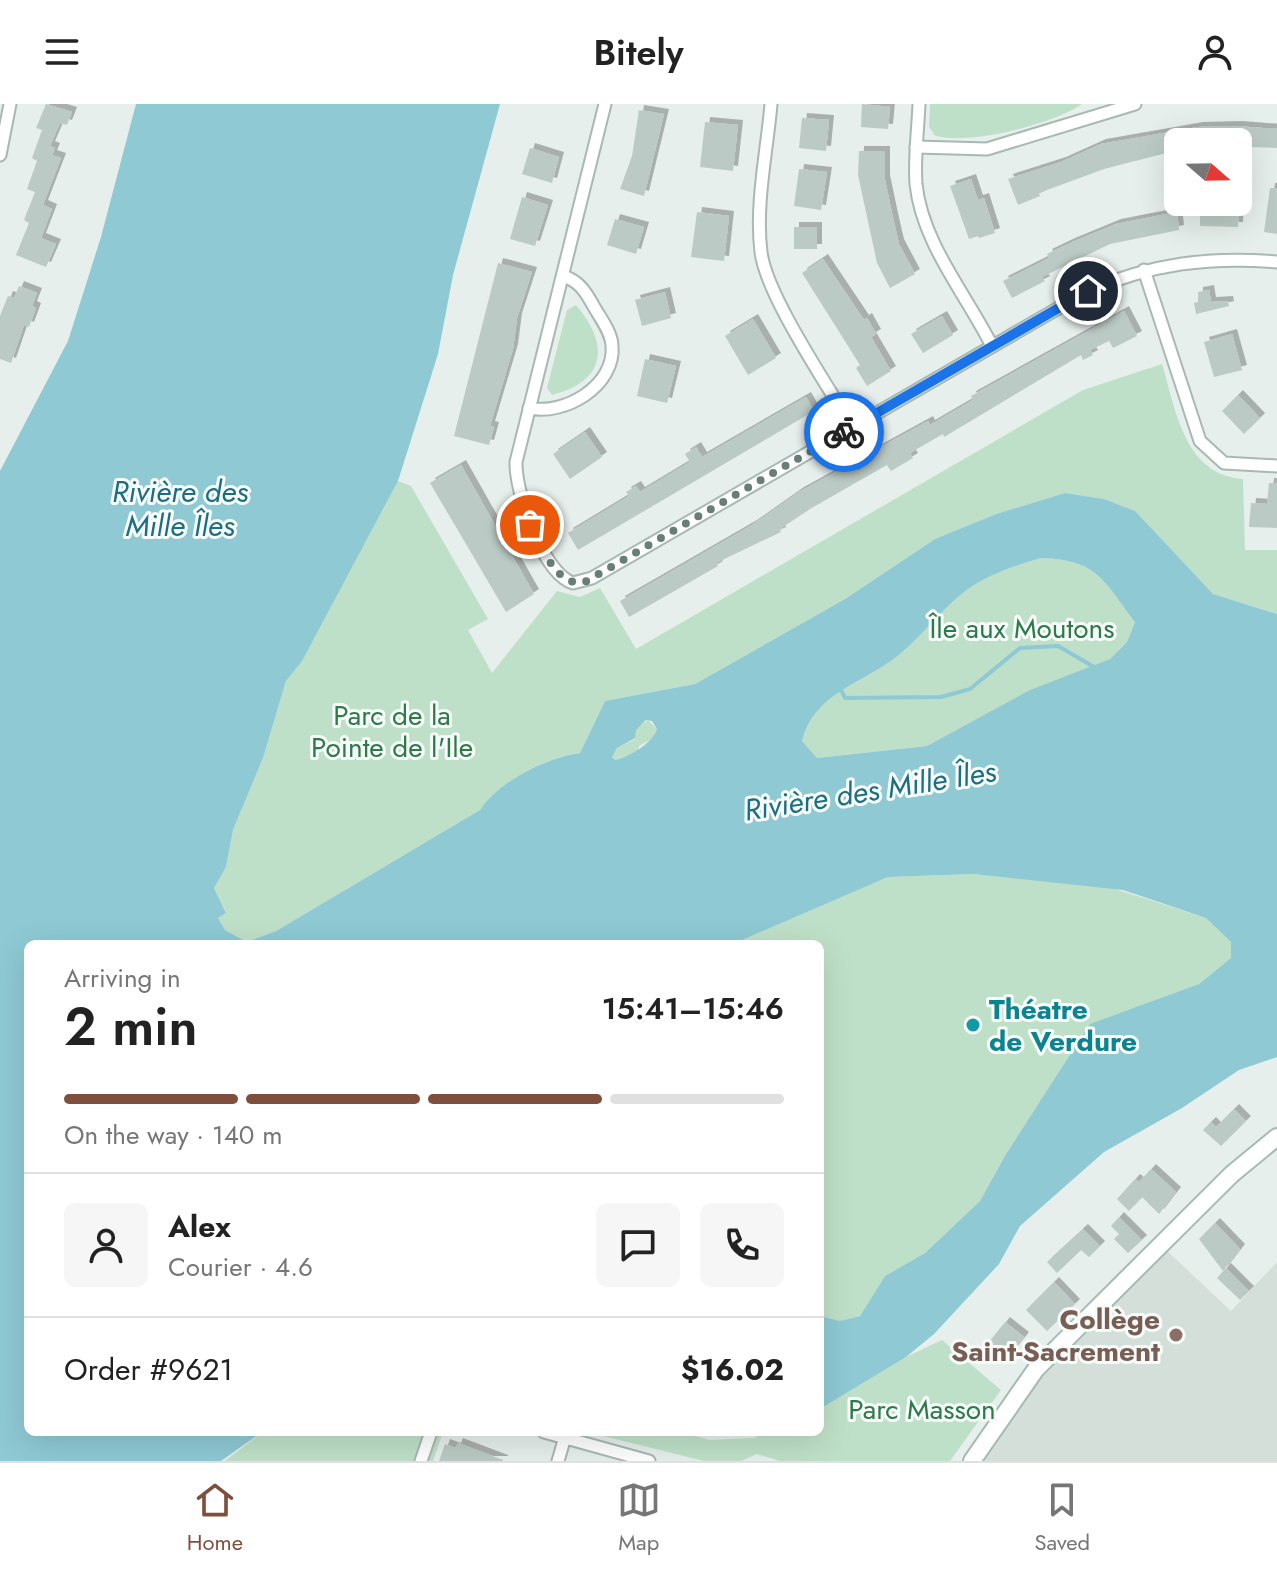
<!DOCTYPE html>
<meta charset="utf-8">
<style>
body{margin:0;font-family:Jost,sans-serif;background:#f6f6f6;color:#222;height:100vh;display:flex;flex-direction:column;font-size:30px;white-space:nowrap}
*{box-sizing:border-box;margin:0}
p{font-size:26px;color:#767676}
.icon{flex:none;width:44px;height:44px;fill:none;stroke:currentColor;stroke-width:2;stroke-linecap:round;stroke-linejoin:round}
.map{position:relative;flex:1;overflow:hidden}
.details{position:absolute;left:24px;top:836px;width:800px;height:496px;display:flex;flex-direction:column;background:#fff;border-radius:12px;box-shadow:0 8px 32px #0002}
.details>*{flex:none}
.needle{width:52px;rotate:110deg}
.tools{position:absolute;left:1164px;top:24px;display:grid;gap:16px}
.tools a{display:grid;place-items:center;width:88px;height:88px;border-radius:12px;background:#fff;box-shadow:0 8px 32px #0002;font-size:40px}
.pin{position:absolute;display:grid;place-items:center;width:68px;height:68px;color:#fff;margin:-34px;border:4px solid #fff;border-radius:50%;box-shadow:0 2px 8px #0007}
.courier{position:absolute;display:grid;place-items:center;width:80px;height:80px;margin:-40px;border:6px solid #1a73e8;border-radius:50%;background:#fff;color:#222;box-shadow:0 2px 10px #0007}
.summary em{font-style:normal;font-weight:600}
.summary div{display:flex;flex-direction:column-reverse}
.summary{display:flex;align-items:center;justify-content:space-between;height:136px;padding:0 40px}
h1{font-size:52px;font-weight:600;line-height:60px}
.bar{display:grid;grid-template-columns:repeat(4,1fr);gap:12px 8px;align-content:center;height:96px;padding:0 40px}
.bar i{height:10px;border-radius:6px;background:#e0e0e0}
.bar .on{background:#804e3d}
.bar p{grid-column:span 4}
.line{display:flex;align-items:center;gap:20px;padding:0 40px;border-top:2px solid #e0e0e0}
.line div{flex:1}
.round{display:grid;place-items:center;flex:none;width:84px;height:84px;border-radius:12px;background:#f6f6f6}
header{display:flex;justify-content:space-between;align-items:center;height:104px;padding:0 40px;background:#fff;font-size:36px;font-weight:600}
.tab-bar{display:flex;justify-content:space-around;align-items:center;height:112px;border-top:2px solid #e0e0e0;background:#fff;font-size:22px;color:#767676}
.tab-bar a{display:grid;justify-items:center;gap:4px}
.tab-bar .on{color:#804e3d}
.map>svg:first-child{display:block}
</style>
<header><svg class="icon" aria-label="menu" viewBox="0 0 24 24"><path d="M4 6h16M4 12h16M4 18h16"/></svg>Bitely<svg class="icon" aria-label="person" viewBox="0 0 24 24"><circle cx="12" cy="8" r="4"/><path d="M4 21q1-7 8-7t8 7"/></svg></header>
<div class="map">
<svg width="1277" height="1357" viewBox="0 0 1277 1357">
<defs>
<filter id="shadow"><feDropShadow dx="5" dy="-5" stdDeviation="0" flood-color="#0004"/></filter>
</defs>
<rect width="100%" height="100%" fill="#e6efeb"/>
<path fill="#d4dfda" d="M 1163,1143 L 1231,1207 L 1277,1158 L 1277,1357 L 976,1357 L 1027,1283 Z"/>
<g fill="#bfe0c8">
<path d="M 930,0 L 1082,0 C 1056,19 966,43 934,31 L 929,22 Z"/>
<path d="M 576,201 C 610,241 606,277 552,291 L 547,284 L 567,206 Z"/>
<path d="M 1162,260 C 1176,306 1184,371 1243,375 L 1245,446 L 1277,446 L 1277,510 L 1213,490 L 1134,407 L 1104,395 L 1065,389 L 996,410 L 935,435 L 845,495 L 695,580 L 605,597 L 580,649 C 547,652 498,679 480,706 L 276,827 L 247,838 L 225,826 L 218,814 L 226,808 L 214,784 L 226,763 L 233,726 L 263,654 L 286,577 L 302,556 L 398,377 L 411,382 L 488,515 L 468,526 L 492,569 L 557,487 L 580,493 L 600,484 L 636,545 L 1083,286 Z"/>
<path d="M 1041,454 C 1098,456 1103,476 1135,518 L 1127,538 L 1110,555 L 1030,587 L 927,642 L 817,654 L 802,637 C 816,589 856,582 891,557 C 915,540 935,513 958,493 C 982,472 1011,463 1041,454 Z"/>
<path d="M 648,616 L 657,625 L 652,635 L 639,642 L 638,647 L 615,656 L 612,653 L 617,644 L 635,635 L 635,626 Z"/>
<path d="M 974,770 L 1106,782 L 1206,814 L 1231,838 L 1231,854 L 1199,880 L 1090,921 L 1006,1050 L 980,1097 L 925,1149 L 885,1172 L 860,1212 L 840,1217 L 820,1212 L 820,840 L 733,840 L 888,773 Z"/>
<path d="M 942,1236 L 1001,1286 L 950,1357 L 780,1357 L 757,1350 L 741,1357 L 704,1357 L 587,1328 L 681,1328 L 710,1336 L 754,1334 L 768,1328 L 820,1328 L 820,1305 L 906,1253 Z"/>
<path d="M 263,1328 L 443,1328 L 433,1357 L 225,1357 Z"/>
</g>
<path fill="#8ec9d4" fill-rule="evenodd" d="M 136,0 L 500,0 L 453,171 L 438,250 L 398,377 L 302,557 L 286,577 L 263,654 L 233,726 L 226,763 L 214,784 L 226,809 L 218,814 L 225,826 L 247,838 L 276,827 L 480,706 C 498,678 547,653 580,649 L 605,597 L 695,580 L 845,495 L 935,435 L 996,410 L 1065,389 L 1104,395 L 1135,407 L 1213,490 L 1277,510 L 1277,953 L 1239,966 L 1182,1004 L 1104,1048 L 1020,1122 L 999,1160 L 934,1230 L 906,1253 L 820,1305 L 820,1212 L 840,1217 L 860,1212 L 885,1172 L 925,1149 L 980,1097 L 1006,1050 L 1090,920 L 1199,880 L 1231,854 L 1231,838 L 1206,814 L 1123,786 L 974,770 L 888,773 L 733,840 L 28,840 L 28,1328 L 262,1328 L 221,1357 L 0,1357 L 0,367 L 68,237 L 101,133 ZM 1041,454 C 1098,456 1103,476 1135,518 L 1127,538 L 1110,555 L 1030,586 L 927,642 L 817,654 L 802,637 C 814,591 857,581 891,557 C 915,540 935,513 958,493 C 982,472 1011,463 1041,454 ZM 646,616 L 652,617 L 657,625 C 652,640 630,652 615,656 L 612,653 L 617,644 L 635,634 L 636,626 Z"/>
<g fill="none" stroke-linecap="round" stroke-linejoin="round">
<path stroke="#8ec9d4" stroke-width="4" d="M 840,584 L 845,594 L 941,593 L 970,585 L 1020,544 L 1058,542 L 1094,563"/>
</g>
<g fill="#bbcac4" filter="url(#shadow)">
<path d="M 46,0 L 72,8 L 67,21 L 60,19 L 50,42 L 55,44 L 52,51 L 61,54 L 43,101 L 52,105 L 41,134 L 56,140 L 46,163 L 16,151 L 29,119 L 24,116 L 35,88 L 27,85 L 37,57 L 32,54 L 42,26 L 36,24 Z"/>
<path d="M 862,0 L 890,3 L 888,25 L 861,23 Z"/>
<path d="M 639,6 L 664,10 L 644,92 L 620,85 L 632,52 Z"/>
<path d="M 802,14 L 829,16 L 826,47 L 799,44 Z"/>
<path d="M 705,18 L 738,21 L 733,67 L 700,63 Z"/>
<path d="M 1237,22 L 1277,25 L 1277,44 L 1250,43 L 1250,48 L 1238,47 L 1238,38 L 1178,38 L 1178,46 L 1104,65 L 1039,89 L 1040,92 L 1018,101 L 1008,75 L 1061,58 L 1101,40 L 1198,23 Z"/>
<path d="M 530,44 L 559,53 L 552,79 L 522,70 Z"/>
<path d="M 859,47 L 885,47 L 885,76 L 893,114 L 899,140 L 915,170 L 890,184 L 877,159 L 858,71 Z"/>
<path d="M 799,65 L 827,68 L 821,106 L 794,102 Z"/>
<path d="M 971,75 L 978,96 L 984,94 L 995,129 L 979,134 L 978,132 L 969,135 L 950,82 Z"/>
<path d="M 1270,84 L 1277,84 L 1277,130 L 1264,128 Z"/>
<path d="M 522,93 L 548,101 L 535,142 L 510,135 Z"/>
<path d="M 1200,98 L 1239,98 L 1238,123 L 1200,122 Z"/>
<path d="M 697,108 L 729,112 L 724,157 L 691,153 Z"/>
<path d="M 1177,108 L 1179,126 L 1110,140 L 1042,173 L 1045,177 L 1012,194 L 1003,177 L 1049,154 L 1047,150 L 1070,139 L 1116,120 Z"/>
<path d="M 615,115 L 644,123 L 636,150 L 607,141 Z"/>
<rect x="794" y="123" width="23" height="22"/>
<path d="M 823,155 L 864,216 L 867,214 L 876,230 L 871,233 L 891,267 L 867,282 L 856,264 L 860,261 L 802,169 Z"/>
<path d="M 498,159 L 532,168 L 517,214 L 513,245 L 490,322 L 494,323 L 489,341 L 454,332 Z"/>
<path d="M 19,182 L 37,189 L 32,202 L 36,204 L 29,223 L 24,221 L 11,259 L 0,255 L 0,212 L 8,192 L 14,194 Z"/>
<path d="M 1209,186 L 1211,198 L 1228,197 L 1229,202 L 1196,210 L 1194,199 L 1198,198 L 1198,188 Z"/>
<path d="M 665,188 L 671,214 L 642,222 L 635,196 Z"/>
<path d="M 1124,207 L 1137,232 L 1113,244 L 1109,237 L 1090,246 L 1093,251 L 1083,256 L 1081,251 L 944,333 L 943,330 L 910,349 L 913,354 L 891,367 L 887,361 L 864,374 L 810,405 L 780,425 L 781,428 L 716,459 L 718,462 L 629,513 L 620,497 L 752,421 L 799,388 L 928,317 L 930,321 L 973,296 L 971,292 Z"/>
<path d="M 942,212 L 953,231 L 923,249 L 911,230 Z"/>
<path d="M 753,215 L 776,254 L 748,271 L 725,232 Z"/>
<path d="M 1232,230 L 1242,266 L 1214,273 L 1204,238 Z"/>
<path d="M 645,255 L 676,262 L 667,299 L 637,292 Z"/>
<path d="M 1238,291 L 1260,314 L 1244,330 L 1222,307 Z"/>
<path d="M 806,293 L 814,307 L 578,446 L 568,429 L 629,392 L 626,388 L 636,382 L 640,388 L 690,358 L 685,350 L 696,343 L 702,353 Z"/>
<path d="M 585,328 L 602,353 L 570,375 L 553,350 Z"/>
<path d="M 461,361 L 534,490 L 506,508 L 430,379 Z"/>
<path d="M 1269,379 L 1277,379 L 1277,424 L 1249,423 L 1251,399 L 1267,400 Z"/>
<path d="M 1234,1005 L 1246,1017 L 1221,1042 L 1203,1026 L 1211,1018 L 1216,1023 Z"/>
<path d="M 1151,1065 L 1176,1088 L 1159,1110 L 1142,1093 L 1129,1107 L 1117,1095 L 1135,1075 L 1139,1078 Z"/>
<path d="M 1119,1113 L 1142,1136 L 1128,1149 L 1114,1135 L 1119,1130 L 1111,1122 Z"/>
<path d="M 1215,1119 L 1240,1145 L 1223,1167 L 1199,1135 Z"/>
<path d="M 1083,1125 L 1100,1142 L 1089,1153 L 1081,1146 L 1057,1169 L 1047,1158 Z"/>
<path d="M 1226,1164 L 1249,1187 L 1240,1196 L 1217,1174 Z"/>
<path d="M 1054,1178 L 1075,1200 L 1047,1227 L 1026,1206 Z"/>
<path d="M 1005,1218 L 1024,1233 L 1008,1253 L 989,1238 Z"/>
<path d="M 458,1339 L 503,1356 L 503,1357 L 439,1357 L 445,1340 L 456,1344 Z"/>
</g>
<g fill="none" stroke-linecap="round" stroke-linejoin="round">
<g stroke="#a8b8b2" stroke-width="15">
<g id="minor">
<path d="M 605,0 L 516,358 C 515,388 543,470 573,479 L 592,474 L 1088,187 C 1150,160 1210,152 1277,158"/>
<path d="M 771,0 C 767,47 755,101 761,148 C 766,191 828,282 852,323"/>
<path d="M 919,0 C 918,26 914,54 916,80 C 922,139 966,190 992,242"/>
<path d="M 916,43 L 987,45 L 1135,0"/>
<path d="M 0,51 L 10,0"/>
<path d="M 1144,166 L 1200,337 L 1224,359 L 1277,362"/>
<path d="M 529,304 C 564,312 616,282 612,241 C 611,227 600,214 593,201 C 585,187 579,177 563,172"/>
<path d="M 544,1328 L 649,1357"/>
<path d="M 421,1357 L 431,1328"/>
<path d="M 558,1357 L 565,1333"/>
</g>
</g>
<g stroke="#a4bbb3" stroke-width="20">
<path id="secondary" d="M 972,1357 L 1036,1265 L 1232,1070 L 1277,1033"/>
</g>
<use href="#minor" stroke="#fff" stroke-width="11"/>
<use href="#secondary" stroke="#fff" stroke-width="16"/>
</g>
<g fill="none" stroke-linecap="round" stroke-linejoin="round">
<path stroke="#687f78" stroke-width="8" stroke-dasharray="0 14.4" d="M 530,421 C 542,442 556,484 585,478 L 844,328"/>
<path stroke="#1a73e8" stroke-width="10" d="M 844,328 L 1088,187"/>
</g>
<circle fill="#0f9aa8" stroke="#f7fbf9" stroke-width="3" cx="973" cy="921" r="8"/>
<circle fill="#8d6e63" stroke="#f7fbf9" stroke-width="3" cx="1176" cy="1231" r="8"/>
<g text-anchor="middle" stroke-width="6" stroke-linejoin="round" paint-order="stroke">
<g font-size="28" fill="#2d7a4b" stroke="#f7fbf9">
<text x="1022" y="534">Île aux Moutons</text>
<text x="392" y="621">Parc de la<tspan x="392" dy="32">Pointe de l'Ile</tspan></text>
<text x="922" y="1315">Parc Masson</text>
</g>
<g font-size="28" font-weight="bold" fill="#0d838f" stroke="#f7fbf9" text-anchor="start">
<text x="989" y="915">Théatre<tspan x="989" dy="32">de Verdure</tspan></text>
</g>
<g font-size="28" font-weight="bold" fill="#785e54" stroke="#f7fbf9" text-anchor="end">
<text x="1160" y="1225">Collège<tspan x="1160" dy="32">Saint-Sacrement</tspan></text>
</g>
<g font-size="30" font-style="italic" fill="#1c6f80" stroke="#f7fbf9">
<text x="180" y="398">Rivière des<tspan x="180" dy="34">Mille Îles</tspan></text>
<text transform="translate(870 687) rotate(-9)" y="10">Rivière des Mille Îles</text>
</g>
</g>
</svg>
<div class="tools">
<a><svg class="needle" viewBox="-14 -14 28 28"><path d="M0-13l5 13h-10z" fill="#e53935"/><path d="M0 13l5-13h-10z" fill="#767676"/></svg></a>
</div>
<div class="pin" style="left:530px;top:421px;background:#ea580c"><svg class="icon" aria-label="bag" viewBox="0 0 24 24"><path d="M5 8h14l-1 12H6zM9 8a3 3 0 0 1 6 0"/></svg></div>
<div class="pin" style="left:1088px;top:187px;background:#1f2937"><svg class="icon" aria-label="home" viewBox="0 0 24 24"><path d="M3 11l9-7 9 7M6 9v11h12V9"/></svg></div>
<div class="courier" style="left:844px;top:328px"><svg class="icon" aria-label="bike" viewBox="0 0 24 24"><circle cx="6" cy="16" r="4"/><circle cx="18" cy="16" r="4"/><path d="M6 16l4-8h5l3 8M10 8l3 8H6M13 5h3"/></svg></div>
<section class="details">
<div class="summary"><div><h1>2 min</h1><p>Arriving in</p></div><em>15:41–15:46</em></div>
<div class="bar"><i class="on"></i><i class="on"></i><i class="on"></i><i></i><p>On the way · 140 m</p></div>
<div class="line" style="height:144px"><a class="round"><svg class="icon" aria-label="person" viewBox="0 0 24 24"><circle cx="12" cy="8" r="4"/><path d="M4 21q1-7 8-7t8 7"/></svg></a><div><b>Alex</b><p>Courier · 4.6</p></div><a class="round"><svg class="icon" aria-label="chat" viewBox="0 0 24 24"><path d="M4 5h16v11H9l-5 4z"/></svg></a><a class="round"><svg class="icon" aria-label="phone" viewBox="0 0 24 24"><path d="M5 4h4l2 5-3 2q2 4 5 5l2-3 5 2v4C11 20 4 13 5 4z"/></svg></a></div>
<div class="line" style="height:104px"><div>Order #9621</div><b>$16.02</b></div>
</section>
</div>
<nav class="tab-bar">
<a class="on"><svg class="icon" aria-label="home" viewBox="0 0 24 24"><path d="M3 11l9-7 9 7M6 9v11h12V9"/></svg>Home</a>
<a><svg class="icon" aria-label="map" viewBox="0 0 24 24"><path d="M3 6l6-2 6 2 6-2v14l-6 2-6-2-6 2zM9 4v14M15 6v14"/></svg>Map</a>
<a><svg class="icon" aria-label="saved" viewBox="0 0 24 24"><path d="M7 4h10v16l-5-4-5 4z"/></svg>Saved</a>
</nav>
